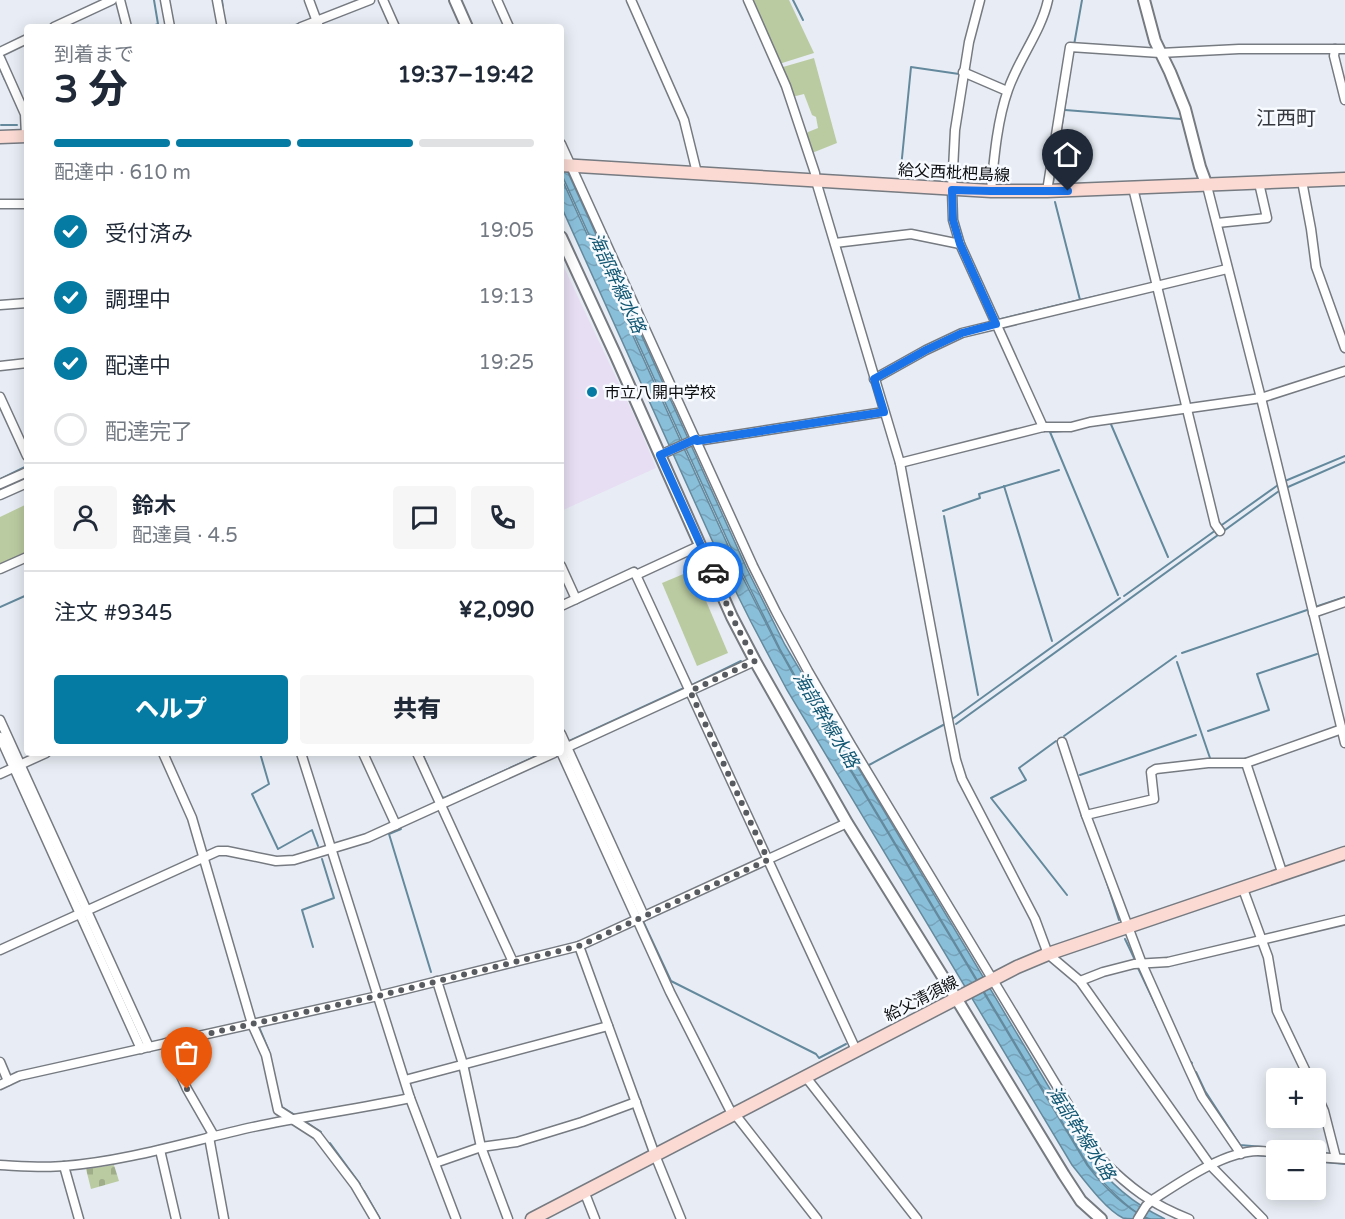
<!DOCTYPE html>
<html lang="ja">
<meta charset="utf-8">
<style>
body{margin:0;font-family:"Varela Round","Noto Sans JP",sans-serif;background:#f6f6f7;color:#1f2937;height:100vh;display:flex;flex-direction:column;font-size:22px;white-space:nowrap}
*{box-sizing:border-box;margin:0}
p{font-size:20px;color:#747a83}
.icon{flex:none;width:33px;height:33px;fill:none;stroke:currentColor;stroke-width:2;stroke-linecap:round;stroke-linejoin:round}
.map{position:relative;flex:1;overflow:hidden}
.drawer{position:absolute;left:24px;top:24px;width:540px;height:732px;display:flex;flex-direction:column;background:#fff;border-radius:6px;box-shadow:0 3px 15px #0003}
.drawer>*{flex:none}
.buttons{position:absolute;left:1266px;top:1068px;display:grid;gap:12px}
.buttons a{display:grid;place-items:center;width:60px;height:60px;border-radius:6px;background:#fff;box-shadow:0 3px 15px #0003;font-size:30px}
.pin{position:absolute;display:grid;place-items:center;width:51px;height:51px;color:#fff;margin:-62px -26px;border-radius:50% 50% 50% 0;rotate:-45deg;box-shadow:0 0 6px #0007}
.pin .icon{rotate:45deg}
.courier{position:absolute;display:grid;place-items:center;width:60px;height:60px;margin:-30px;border:4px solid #1a73e8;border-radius:50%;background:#fff;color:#222;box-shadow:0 2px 8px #0007}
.overview em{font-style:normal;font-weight:800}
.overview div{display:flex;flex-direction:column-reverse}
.overview{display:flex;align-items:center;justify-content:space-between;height:102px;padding:0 30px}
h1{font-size:39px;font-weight:800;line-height:45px}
.bar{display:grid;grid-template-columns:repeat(4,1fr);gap:9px 6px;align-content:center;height:72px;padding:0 30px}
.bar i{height:8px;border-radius:4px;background:#e0e1e3}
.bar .current{background:#057ba3}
.bar p{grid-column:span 4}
.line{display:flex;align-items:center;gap:15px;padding:0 30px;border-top:2px solid #e0e1e3}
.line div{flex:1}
.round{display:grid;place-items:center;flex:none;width:63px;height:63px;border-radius:6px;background:#f6f6f7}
ol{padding:0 30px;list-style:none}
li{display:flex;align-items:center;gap:18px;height:66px}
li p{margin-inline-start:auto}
li .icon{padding:6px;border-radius:50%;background:#057ba3;color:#fff;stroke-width:4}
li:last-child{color:#747a83}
li i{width:33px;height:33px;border:3px solid #e0e1e3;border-radius:50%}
.cta{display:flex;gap:12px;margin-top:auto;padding:12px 30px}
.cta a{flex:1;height:69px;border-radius:6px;background:#057ba3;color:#fff;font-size:24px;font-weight:800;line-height:69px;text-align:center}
.cta a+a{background:#f6f6f7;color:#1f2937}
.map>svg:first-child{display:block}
</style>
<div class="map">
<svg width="1345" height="1219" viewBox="0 0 1345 1219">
<defs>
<pattern id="cemetery-stones" width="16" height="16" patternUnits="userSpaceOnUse" patternTransform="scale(1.5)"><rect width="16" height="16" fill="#bbcba1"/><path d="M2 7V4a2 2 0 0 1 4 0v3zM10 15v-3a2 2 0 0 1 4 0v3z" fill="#9fad89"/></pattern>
<pattern id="water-waves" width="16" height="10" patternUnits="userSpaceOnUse" patternTransform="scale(1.5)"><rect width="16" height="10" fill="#8abfda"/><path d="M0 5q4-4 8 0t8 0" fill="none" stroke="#76a3ba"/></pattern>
</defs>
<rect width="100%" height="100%" fill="#e8edf5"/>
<path fill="#e7def3" d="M 561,261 L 638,424 L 656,468 L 561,511 Z"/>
<g fill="#bbcba1">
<path d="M 751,0 L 789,0 L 814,53 L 779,64 Z"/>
<path d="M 814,58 L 837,143 L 812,153 L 810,151 L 807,134 L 808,132 L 818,128 L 816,117 L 812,115 L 804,94 L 792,97 L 782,70 L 783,67 Z"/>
<path d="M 27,504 L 27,554 L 0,567 L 0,517 Z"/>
<path d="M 693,570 L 728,653 L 697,666 L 662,583 Z"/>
</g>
<path fill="url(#cemetery-stones)" d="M 114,1165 L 119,1181 L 91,1189 L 86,1169 Z"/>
<g fill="url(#water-waves)" stroke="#64899d" stroke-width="1.5">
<path d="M 561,157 L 747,569 L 785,645 L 1090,1156 C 1110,1185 1134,1204 1165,1219 C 1161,1219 1155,1219 1151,1219 C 1131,1215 1101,1180 1088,1165 L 799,683 L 780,649 L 742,572 L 561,173 Z"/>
<path d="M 561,177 L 740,572 L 779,649 L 798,683 L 1087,1165 C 1104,1187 1123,1207 1148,1219 C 1140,1219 1130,1219 1123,1218 C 1106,1210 1084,1180 1072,1165 L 787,690 L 751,622 L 730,580 L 561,206 Z"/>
</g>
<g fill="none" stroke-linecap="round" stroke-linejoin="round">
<g stroke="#64899d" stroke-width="2">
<path d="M 222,0 L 223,9"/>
<path d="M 793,0 L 803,20"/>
<path d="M 150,27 L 158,24 L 154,0"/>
<path d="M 290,27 L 301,23"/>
<path d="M 1074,45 L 1082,0"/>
<path d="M 0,68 L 5,80"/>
<path d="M 1065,110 L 1181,119"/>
<path d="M 1,125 L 17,125"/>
<path d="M 900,178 L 911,67 L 959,74"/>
<path d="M 1053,183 L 1068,85"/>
<path d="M 1055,202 L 1080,300 L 1119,291"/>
<path d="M 997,320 L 1079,300"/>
<path d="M 1110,422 L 1168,557"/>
<path d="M 1063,431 L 1050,432 L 1118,595"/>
<path d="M 0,479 L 27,466"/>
<path d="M 1285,481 L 1345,456"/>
<path d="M 1004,486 L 1052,641"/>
<path d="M 1288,487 L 1345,462"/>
<path d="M 0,490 L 27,478"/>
<path d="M 943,511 L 980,498 L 979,494 L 1059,470"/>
<path d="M 944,516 L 978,695"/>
<path d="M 1219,527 L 1278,485"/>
<path d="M 1124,596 L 1216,530"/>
<path d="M 0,607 L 27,595"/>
<path d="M 1315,607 L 1345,597"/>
<path d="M 1182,653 L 1307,610"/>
<path d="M 1177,662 L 1210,758"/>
<path d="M 692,685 L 741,661"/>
<path d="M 951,720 L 1120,598"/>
<path d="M 956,724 L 1279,491"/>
<path d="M 1208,731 L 1269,710 L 1257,674 L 1317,654"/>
<path d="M 1064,736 L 1176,656"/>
<path d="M 1056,741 L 1019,768 L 1026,780 L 991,798 L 1067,895"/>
<path d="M 567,742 L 684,688"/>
<path d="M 260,753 L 269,784 L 252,794 L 278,849 L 312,830 L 318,846"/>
<path d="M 422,753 L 428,767"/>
<path d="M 869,765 L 945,724"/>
<path d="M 1080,775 L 1196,735"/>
<path d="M 440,794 L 442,797 L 444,798 L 543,753"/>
<path d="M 401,829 L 389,834 L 431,972"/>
<path d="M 1105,877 L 1119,920"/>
<path d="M 643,921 L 671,981 L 816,1054 L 819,1058 L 846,1044"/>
<path d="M 1125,939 L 1135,960"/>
<path d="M 313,947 L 302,910 L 334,898 L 322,859"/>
<path d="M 1146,959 L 1156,959"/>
<path d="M 1138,968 L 1157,1008"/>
<path d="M 259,1027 L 269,1051"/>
<path d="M 1191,1062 L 1192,1063"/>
<path d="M 1196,1072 L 1205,1091 L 1240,1145 L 1298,1150"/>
<path d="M 281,1104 L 282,1107 L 295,1115"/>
<path d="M 306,1122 L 321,1132"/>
<path d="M 330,1143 L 360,1184"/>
<path d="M 1316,1152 L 1330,1154"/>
<path d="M 1255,1155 L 1276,1157"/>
<path d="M 1324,1162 L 1345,1164"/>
<path d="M 364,1191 L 380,1219"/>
</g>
<g stroke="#767a81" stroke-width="11">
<g id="minor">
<path d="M 120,0 L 127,27"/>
<path d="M 165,0 L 170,27"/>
<path d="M 217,0 L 222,27"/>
<path d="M 309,0 L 319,27"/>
<path d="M 383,0 L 395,27"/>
<path d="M 497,0 L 509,27"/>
<path d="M 631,0 L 684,120 L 697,173"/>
<path d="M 748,0 L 786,86 L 815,173 L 816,181 L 900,463 L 949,725 L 956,760 L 962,779 L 1035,919 L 1048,954 L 1080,981 L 1210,1165 L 1263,1219"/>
<path d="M 980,0 L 969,42 L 955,130 L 952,190 L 953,220 L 960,244 L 1043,427"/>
<path d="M 54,27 L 112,0"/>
<path d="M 301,27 L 370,0"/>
<path d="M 1335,49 L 1334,56 L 1345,100"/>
<path d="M 0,52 L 27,39"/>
<path d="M 0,58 L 25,114 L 26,136"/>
<path d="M 963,72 L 1007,91"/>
<path d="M 561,144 L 753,566 L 776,612 L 808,671 L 851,745 L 1101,1159 C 1130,1188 1151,1204 1189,1219"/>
<path d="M 1302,181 L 1311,229 L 1316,267 L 1345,348"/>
<path d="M 1207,186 L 1261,398 L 1345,743"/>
<path d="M 1133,188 L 1215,524 L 1220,531"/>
<path d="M 991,191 C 994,159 997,121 1008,90 C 1019,58 1041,32 1048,0"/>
<path d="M 1047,191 L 1070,47 L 1160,53 L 1239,49 L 1345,49"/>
<path d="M 0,204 L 27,204"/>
<path d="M 1217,223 L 1267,218 L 1259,183"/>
<path d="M 835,243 L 911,234 L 960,244"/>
<path d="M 0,305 L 27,303"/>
<path d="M 0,366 L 27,363"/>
<path d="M 874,379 L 926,350 L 962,333 L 1227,269"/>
<path d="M 0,397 L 27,456"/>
<path d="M 697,441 L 884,412"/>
<path d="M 660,455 L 696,439"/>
<path d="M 900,463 L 1043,427 L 1071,427 L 1090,422 L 1261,398 L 1345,371"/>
<path d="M 0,484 L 27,472"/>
<path d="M 0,495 L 27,483"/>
<path d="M 561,566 L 576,599"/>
<path d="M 0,569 L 27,557"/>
<path d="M 636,575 L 856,1050"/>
<path d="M 561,606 L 634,572 L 636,575 L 701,545"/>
<path d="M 1313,613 L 1345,602"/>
<path d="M 0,720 L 149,1047"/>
<path d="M 561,734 L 644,916"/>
<path d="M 0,737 L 141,1049"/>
<path d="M 1062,742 L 1086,815"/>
<path d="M 561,750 L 755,661"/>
<path d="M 561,752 L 670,992 L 732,1114"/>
<path d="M 163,753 L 192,818 L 252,1024 L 266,1055 L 278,1110 L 317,1135 L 355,1185 L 375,1219"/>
<path d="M 301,753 L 410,1098 L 456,1219"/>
<path d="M 363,753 L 396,825"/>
<path d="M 417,753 L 513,962"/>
<path d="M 1246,763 L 1283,875"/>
<path d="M 0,774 L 46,753"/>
<path d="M 1243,889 L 1268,957 L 1277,1011 L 1309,1078"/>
<path d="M 579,946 L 655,1155 L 681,1219"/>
<path d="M 0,950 L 218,851 L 227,851 L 276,861 L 294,860 L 367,838 L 554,753"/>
<path d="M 437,981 L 463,1064 L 481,1147 L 508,1219"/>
<path d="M 1080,981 L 1103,972 L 1134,964 L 1168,962 L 1345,920"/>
<path d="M 166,1043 L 187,1089 L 214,1136"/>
<path d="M 0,1062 L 8,1081"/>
<path d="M 805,1076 L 917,1219"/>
<path d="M 405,1080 L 608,1026"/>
<path d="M 0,1085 L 19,1076 L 378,996 L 579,946 L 847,823"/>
<path d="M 1316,1093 L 1324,1111 L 1336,1158"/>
<path d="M 734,1113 L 817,1219"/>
<path d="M 209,1137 L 224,1219"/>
<path d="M 160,1150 L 176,1219"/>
<path d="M 1241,1154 L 1202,1097 L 1189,1069 L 1142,964 L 1086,815 L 1154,799 L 1151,772 L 1156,769 L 1208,763 L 1246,763 L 1342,729"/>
<path d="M 1316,1157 L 1345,1159"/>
<path d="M 435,1163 L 481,1147 L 517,1142 L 582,1122 L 636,1102"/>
<path d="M 0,1165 C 21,1166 43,1168 64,1166 C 128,1161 190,1141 253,1127 C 305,1116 358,1109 410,1098"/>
<path d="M 64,1166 L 79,1219"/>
<path d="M 584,1191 L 595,1219"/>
<path d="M 1138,1219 L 1146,1206 L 1151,1201 C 1179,1183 1224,1151 1258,1151 C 1264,1151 1270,1152 1276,1153"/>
</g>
</g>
<g stroke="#767a81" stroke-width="14">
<g id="tertiary">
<path d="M 455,0 L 467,27"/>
<path d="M 1144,0 L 1155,41 L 1170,72 L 1185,109 L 1200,167 L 1207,186"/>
<path d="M 561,237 L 616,356 L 732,617 L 755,661 L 847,823 L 956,998 L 1064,1175 L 1081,1201 L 1101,1219"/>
</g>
</g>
<g stroke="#767a81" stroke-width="15">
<g id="secondary">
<path d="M 0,137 L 27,136"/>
<path d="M 561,165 L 991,191 L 1047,191 L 1345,179"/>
<path d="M 532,1219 L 1017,967 L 1048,954 L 1345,853"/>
</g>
</g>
<use href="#minor" stroke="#fff" stroke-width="8"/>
<use href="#tertiary" stroke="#fff" stroke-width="10"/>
<use href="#secondary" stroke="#fadad3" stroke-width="12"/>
</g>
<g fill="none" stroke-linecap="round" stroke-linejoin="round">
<path stroke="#585b5f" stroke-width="6" stroke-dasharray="0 10.8" d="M 187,1089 L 166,1043 L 378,996 L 579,946 L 768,860 L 690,691 L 755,661 L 732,617 L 713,572"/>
<path stroke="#1a73e8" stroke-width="8" d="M 713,572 L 660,455 L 696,439 L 697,441 L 884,412 L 874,379 L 926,350 L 962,333 L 996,324 L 960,244 L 953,220 L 952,190 L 991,191 L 1068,191"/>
</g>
<circle fill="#057ba3" stroke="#f7faff" stroke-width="2" cx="592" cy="392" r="6"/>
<g text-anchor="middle" stroke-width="5" stroke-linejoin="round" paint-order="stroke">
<g font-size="16" fill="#0a0c0e" stroke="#f7faff">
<text transform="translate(954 172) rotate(3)" y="6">給父西枇杷島線</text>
<text transform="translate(921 998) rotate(-27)" y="6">給父清須線</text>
</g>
<g font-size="16" fill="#0a0c0e" stroke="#f7faff" text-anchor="start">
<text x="604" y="398">市立八開中学校</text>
</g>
<g font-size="18" font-style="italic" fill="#125772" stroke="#f7faff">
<text transform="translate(617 283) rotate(65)" y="6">海部幹線水路</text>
<text transform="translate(826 720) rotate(59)" y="6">海部幹線水路</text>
<text transform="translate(1081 1133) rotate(57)" y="6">海部幹線水路</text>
</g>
<g font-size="20" fill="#34373d" stroke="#f7faff">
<text x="1286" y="125">江西町</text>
</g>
</g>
</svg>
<div class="buttons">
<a>+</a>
<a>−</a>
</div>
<div class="pin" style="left:187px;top:1089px;background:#ea580c"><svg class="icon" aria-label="bag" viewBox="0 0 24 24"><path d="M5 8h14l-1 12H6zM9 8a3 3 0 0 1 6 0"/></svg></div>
<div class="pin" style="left:1068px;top:191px;background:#1f2937"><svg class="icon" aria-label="home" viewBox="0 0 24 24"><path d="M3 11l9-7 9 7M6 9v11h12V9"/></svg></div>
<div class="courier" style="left:713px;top:572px"><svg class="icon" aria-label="car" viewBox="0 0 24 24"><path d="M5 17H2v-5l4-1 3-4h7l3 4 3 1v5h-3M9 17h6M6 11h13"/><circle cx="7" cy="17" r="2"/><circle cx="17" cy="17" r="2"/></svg></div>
<section class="drawer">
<div class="overview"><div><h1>3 分</h1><p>到着まで</p></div><em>19:37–19:42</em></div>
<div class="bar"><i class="current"></i><i class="current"></i><i class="current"></i><i></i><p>配達中 · 610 m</p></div>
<ol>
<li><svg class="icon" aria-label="check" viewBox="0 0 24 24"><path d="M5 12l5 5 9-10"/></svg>受付済み<p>19:05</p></li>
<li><svg class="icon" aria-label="check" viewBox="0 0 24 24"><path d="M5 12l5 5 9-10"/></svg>調理中<p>19:13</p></li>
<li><svg class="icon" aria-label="check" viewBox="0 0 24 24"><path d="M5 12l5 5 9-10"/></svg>配達中<p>19:25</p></li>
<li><i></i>配達完了</li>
</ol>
<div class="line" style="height:108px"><a class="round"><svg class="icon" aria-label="person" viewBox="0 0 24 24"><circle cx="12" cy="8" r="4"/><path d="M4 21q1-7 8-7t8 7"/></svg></a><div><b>鈴木</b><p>配達員 · 4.5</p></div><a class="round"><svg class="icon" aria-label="chat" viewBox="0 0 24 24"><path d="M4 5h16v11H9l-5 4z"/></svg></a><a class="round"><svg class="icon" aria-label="phone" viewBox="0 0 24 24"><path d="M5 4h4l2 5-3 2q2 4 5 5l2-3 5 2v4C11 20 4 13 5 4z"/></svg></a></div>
<div class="line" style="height:78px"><div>注文 #9345</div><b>¥2,090</b></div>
<div class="cta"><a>ヘルプ</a><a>共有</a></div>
</section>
</div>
